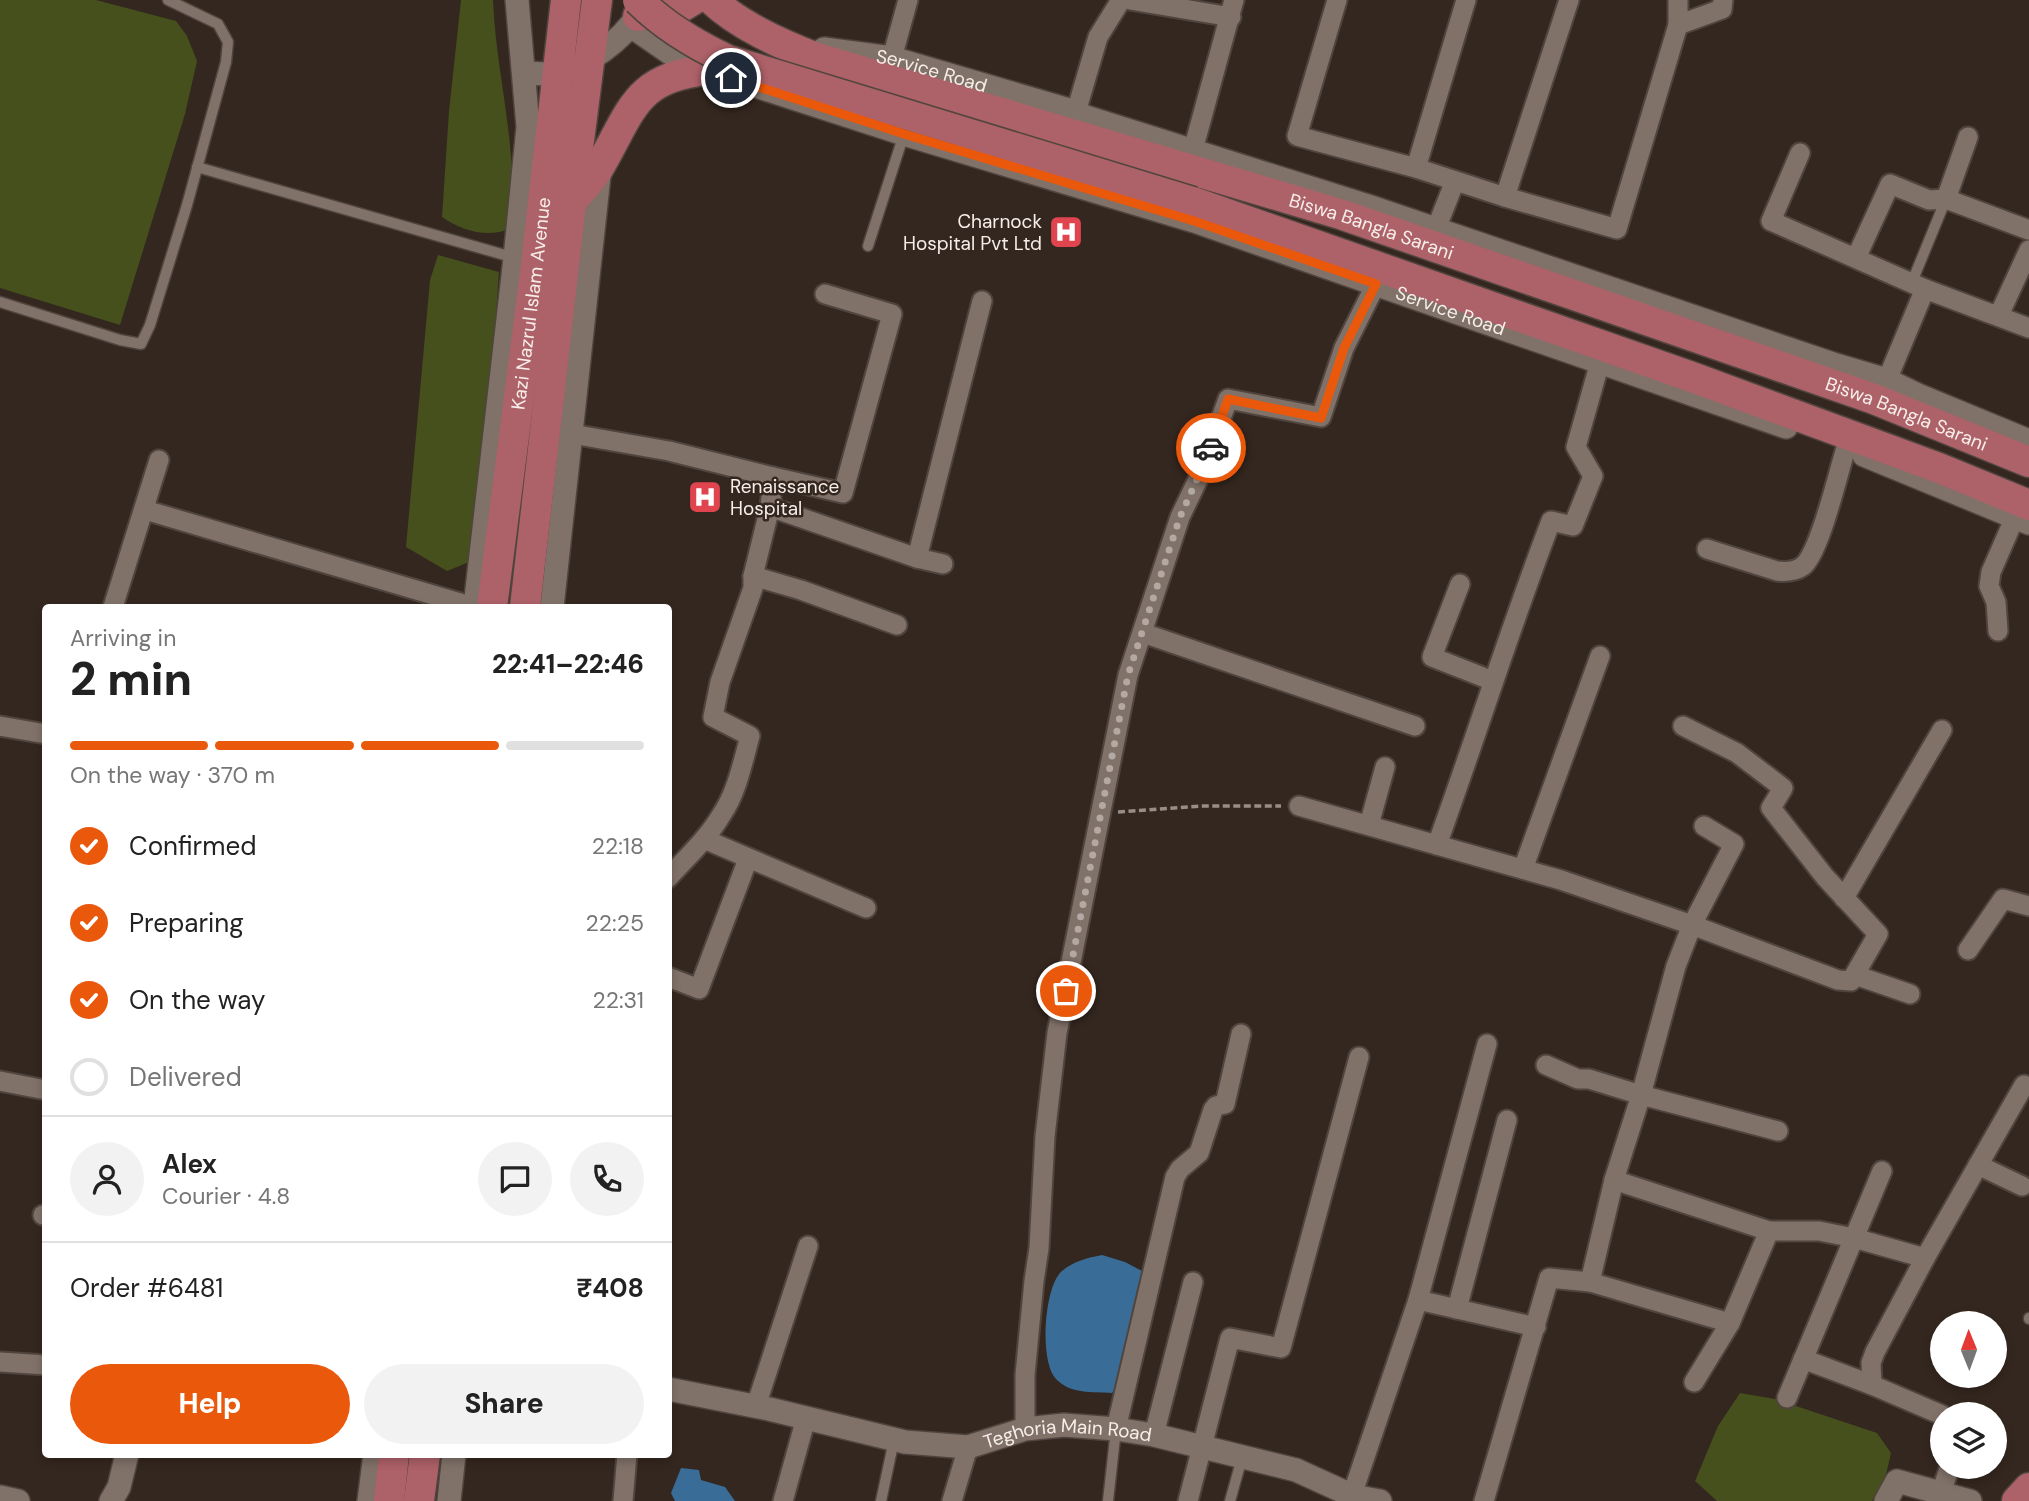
<!DOCTYPE html>
<meta charset="utf-8">
<style>
body{margin:0;font-family:"DM Sans",sans-serif;background:#f2f2f2;color:#222;height:100vh;display:flex;flex-direction:column;font-size:26px;white-space:nowrap}
*{box-sizing:border-box;margin:0}
p{font-size:23px;color:#767676}
.icon{flex:none;width:38px;height:38px;fill:none;stroke:currentColor;stroke-width:2;stroke-linecap:round;stroke-linejoin:round}
.map{position:relative;flex:1;overflow:hidden}
.side{position:absolute;left:42px;top:604px;width:630px;height:854px;display:flex;flex-direction:column;background:#fff;border-radius:7px;box-shadow:0 4px 10px #0003}
.side>*{flex:none}
.needle{width:46px;rotate:359deg}
.fabs{position:absolute;left:1930px;top:1311px;display:grid;gap:14px}
.fabs a{display:grid;place-items:center;width:77px;height:77px;border-radius:50%;background:#fff;box-shadow:0 4px 10px #0003;font-size:35px}
.pin{position:absolute;display:grid;place-items:center;width:60px;height:60px;color:#fff;margin:-30px;border:4px solid #fff;border-radius:50%;box-shadow:0 2px 7px #0007}
.courier{position:absolute;display:grid;place-items:center;width:70px;height:70px;margin:-35px;border:5px solid #ea580c;border-radius:50%;background:#fff;color:#222;box-shadow:0 2px 9px #0007}
.head em{font-style:normal;font-weight:800}
.head div{display:flex;flex-direction:column-reverse}
.head{display:flex;align-items:center;justify-content:space-between;height:119px;padding:0 28px}
h1{font-size:46px;font-weight:800;line-height:52px}
.bar{display:grid;grid-template-columns:repeat(4,1fr);gap:10px 7px;align-content:center;height:84px;padding:0 28px}
.bar i{height:9px;border-radius:5px;background:#e0e0e0}
.bar .active{background:#ea580c}
.bar p{grid-column:span 4}
.line{display:flex;align-items:center;gap:18px;padding:0 28px;border-top:2px solid #e0e0e0}
.line div{flex:1}
.round{display:grid;place-items:center;flex:none;width:74px;height:74px;border-radius:37px;background:#f2f2f2}
ol{padding:0 28px;list-style:none}
li{display:flex;align-items:center;gap:21px;height:77px}
li p{margin-inline-start:auto}
li .icon{padding:7px;border-radius:50%;background:#ea580c;color:#fff;stroke-width:4}
li:last-child{color:#767676}
li i{width:38px;height:38px;border:4px solid #e0e0e0;border-radius:50%}
.action{display:flex;gap:14px;margin-top:auto;padding:14px 28px}
.action a{flex:1;height:80px;border-radius:42px;background:#ea580c;color:#fff;font-size:28px;font-weight:800;line-height:80px;text-align:center}
.action a+a{background:#f2f2f2;color:#222}
.map>svg:first-child{display:block}
</style>
<div class="map">
<svg width="2029" height="1501" viewBox="0 0 2029 1501">
<rect width="100%" height="100%" fill="#34271f"/>
<g fill="#45501c">
<path d="M 0,0 L 96,0 L 176,21 L 187,36 L 197,61 L 185,114 L 120,325 L 0,288 Z"/>
<path d="M 461,0 L 493,0 C 496,77 520,152 510,229 C 487,238 462,231 442,217 L 449,111 Z"/>
<path d="M 438,255 L 499,272 L 479,558 L 447,571 L 406,547 L 430,280 Z"/>
<path d="M 1740,1393 L 1775,1399 L 1877,1433 L 1891,1453 L 1886,1475 L 1872,1501 L 1717,1501 L 1695,1481 L 1718,1426 Z"/>
</g>
<g fill="#396c96">
<path d="M 1102,1255 L 1125,1262 L 1142,1271 L 1147,1293 L 1125,1374 L 1112,1393 C 1093,1392 1070,1394 1056,1379 C 1039,1362 1044,1286 1062,1271 C 1074,1261 1087,1258 1102,1255 Z"/>
<path d="M 681,1468 L 699,1470 L 701,1480 L 725,1487 L 735,1501 L 675,1501 L 671,1493 Z"/>
</g>
<g fill="none" stroke-linecap="round" stroke-linejoin="round">
<g stroke="#50453e" stroke-width="13">
<g id="service">
<path d="M 197,167 L 515,258"/>
<path d="M 868,246 L 904,134"/>
<path d="M 1912,282 L 1946,199"/>
<path d="M 0,302 L 120,340 L 141,344 L 150,325 L 187,205 L 226,62 L 228,42 L 218,24 L 168,0"/>
<path d="M 2029,1318 L 2029,1319"/>
<path d="M 881,1501 L 894,1440"/>
<path d="M 1108,1501 L 1116,1429"/>
<path d="M 1230,1501 L 1242,1458"/>
</g>
</g>
<g stroke="#50453e" stroke-width="23">
<g id="minor">
<path d="M 1130,0 L 1231,17"/>
<path d="M 1337,0 L 1297,136 L 1416,168 L 1466,0"/>
<path d="M 1569,0 L 1505,197 L 1617,229 L 1678,25 L 1678,0"/>
<path d="M 1678,25 L 1722,9 L 1723,0"/>
<path d="M 892,58 L 908,0"/>
<path d="M 1076,112 L 1098,37 L 1121,0"/>
<path d="M 1193,150 L 1234,0"/>
<path d="M 1800,153 L 1771,221 L 1925,289 L 2029,328"/>
<path d="M 1416,168 L 1505,197"/>
<path d="M 1946,199 L 1968,137"/>
<path d="M 1436,229 L 1455,181"/>
<path d="M 1856,258 L 1890,184 L 1929,200 L 1946,199 L 2029,230"/>
<path d="M 1999,315 L 2029,250"/>
<path d="M 1887,380 L 1925,289"/>
<path d="M 572,434 L 669,451 L 773,477"/>
<path d="M 770,507 L 917,558 L 982,301"/>
<path d="M 145,510 L 474,607"/>
<path d="M 1707,549 L 1777,571 C 1786,572 1795,572 1803,566 C 1820,552 1838,473 1846,448"/>
<path d="M 917,558 L 943,564"/>
<path d="M 753,576 L 801,590 L 897,625"/>
<path d="M 1460,584 L 1432,657 L 1493,681"/>
<path d="M 113,607 L 159,460"/>
<path d="M 1998,631 L 1996,602 L 1989,586 L 1991,572 L 2015,517"/>
<path d="M 1143,633 L 1415,726"/>
<path d="M 0,726 L 46,734"/>
<path d="M 1299,806 L 1561,880 L 1692,925 L 1838,980 L 1851,981 L 1878,934 L 1825,877 L 1771,808 L 1783,788 L 1737,753 L 1683,726"/>
<path d="M 1369,825 L 1385,767"/>
<path d="M 704,839 L 866,908"/>
<path d="M 1437,845 C 1476,737 1510,628 1551,521 L 1573,526 L 1593,476 L 1576,447 L 1600,362"/>
<path d="M 1523,869 L 1600,656"/>
<path d="M 668,878 C 687,857 708,838 722,814 C 737,792 743,761 750,736 L 713,717 L 720,682 L 753,588 L 753,576 L 770,507 L 773,477 L 843,493 L 892,314 L 825,294"/>
<path d="M 1844,898 L 1942,730"/>
<path d="M 1968,950 L 2003,899 L 2029,906"/>
<path d="M 1855,975 L 1910,994"/>
<path d="M 668,977 L 699,989 L 748,859"/>
<path d="M 1546,1065 L 1578,1079 L 1589,1079 L 1641,1095 L 1778,1131"/>
<path d="M 0,1081 L 46,1090"/>
<path d="M 1978,1165 L 2022,1186"/>
<path d="M 1614,1180 L 1769,1231 L 1819,1231 L 1854,1238 L 1925,1258 L 1875,1352 L 1871,1363 L 1872,1385 L 1942,1415"/>
<path d="M 43,1215 L 46,1215"/>
<path d="M 1925,1258 L 2024,1085"/>
<path d="M 1590,1282 L 1730,1323"/>
<path d="M 1418,1300 L 1536,1327"/>
<path d="M 1457,1309 L 1507,1120"/>
<path d="M 1803,1359 L 1872,1385"/>
<path d="M 0,1362 L 46,1365"/>
<path d="M 1694,1382 L 1730,1323 L 1769,1231"/>
<path d="M 1787,1398 L 1882,1171"/>
<path d="M 756,1406 L 808,1246"/>
<path d="M 1025,1429 L 1025,1375 L 1034,1281 L 1039,1248 L 1045,1136 L 1057,1033 L 1128,675 L 1180,517 L 1202,471 L 1228,399 L 1321,417 L 1344,348 L 1376,284"/>
<path d="M 1116,1429 L 1175,1177 L 1180,1169 L 1199,1153 L 1213,1110 L 1216,1106 L 1225,1104 L 1241,1034"/>
<path d="M 1154,1435 L 1193,1282"/>
<path d="M 1941,1493 L 1950,1466"/>
<path d="M 623,1501 L 627,1454"/>
<path d="M 783,1501 L 806,1418"/>
<path d="M 952,1501 L 968,1447"/>
<path d="M 1188,1501 L 1230,1338 L 1281,1348 L 1359,1057"/>
<path d="M 1350,1501 L 1418,1300 L 1487,1044"/>
<path d="M 1484,1501 L 1549,1278 L 1590,1282 L 1614,1180 L 1641,1095 L 1676,966 L 1692,925 L 1734,844 L 1704,826"/>
</g>
</g>
<g stroke="#50453e" stroke-width="26">
<g id="tertiary">
<path id="s1" d="M 631,26 L 673,55 L 694,66 L 904,134 L 1194,221 L 1786,427"/>
<path id="s2" d="M 824,49 L 892,58 L 1076,112 L 1086,117 L 1371,207 L 1833,364 L 1887,380 L 1918,395 L 2029,441"/>
<path d="M 525,73 C 535,73 548,75 558,73 C 588,65 621,41 638,15"/>
<path d="M 1864,455 L 2029,523"/>
<path d="M 475,607 L 515,258 L 528,127 L 517,0"/>
<path d="M 552,607 L 600,167"/>
<path id="s3" d="M 668,1389 L 769,1409 L 905,1442 L 968,1447 L 1025,1429 L 1064,1425 L 1116,1429 L 1154,1435 L 1296,1470 L 1353,1496 L 1380,1501"/>
<path d="M 0,1497 L 18,1501"/>
<path d="M 111,1501 L 119,1487 L 127,1454"/>
<path d="M 369,1501 L 375,1454"/>
<path d="M 449,1501 L 454,1454"/>
<path d="M 1886,1501 L 1897,1481 L 1970,1501"/>
</g>
</g>
<g stroke="#50453e" stroke-width="33">
<g id="primary">
<path id="s4" d="M 712,0 C 740,26 779,43 814,57 L 1343,215 L 1874,399 L 2029,462"/>
<path d="M 638,16 L 675,11 L 693,0"/>
<path d="M 571,202 C 581,190 594,178 601,164 C 632,110 636,77 707,70"/>
<path d="M 1193,202 L 1692,377 L 1939,468 L 2029,505"/>
<path id="s5" d="M 492,607 L 535,273 L 566,0"/>
<path d="M 525,607 L 571,203 L 597,0"/>
<path d="M 389,1501 L 394,1454"/>
<path d="M 419,1501 L 425,1454"/>
<path d="M 2017,1501 L 2029,1488"/>
</g>
</g>
<path stroke="#998e87" stroke-width="3.5" stroke-dasharray="7 3.5" stroke-linecap="butt" d="M 1118,812 L 1201,806 L 1281,806"/>
<use href="#service" stroke="#817269" stroke-width="10"/>
<use href="#minor" stroke="#817269" stroke-width="19"/>
<use href="#tertiary" stroke="#817269" stroke-width="23"/>
<use href="#primary" stroke="#ad6168" stroke-width="30"/>
<g stroke="#50453e" stroke-width="33" stroke-linecap="butt">
<path id="primary-bridge" d="M 638,0 C 664,26 696,45 728,60 L 1193,202"/>
</g>
<use href="#primary-bridge" stroke="#ad6168" stroke-width="30"/>
</g>
<g fill="none" stroke-linecap="round" stroke-linejoin="round">
<path stroke="#b3a8a2" stroke-width="7" stroke-dasharray="0 12.6" d="M 1066,991 L 1128,675 L 1180,517 L 1211,448"/>
<path stroke="#ea580c" stroke-width="9" d="M 731,78 L 904,134 L 1194,221 L 1376,284 L 1344,348 L 1321,418 L 1228,399 L 1211,448"/>
</g>
<defs>
<g id="hospital-square" transform="scale(1.75)"><rect x="-9" y="-9" width="18" height="18" rx="4" fill="#e0444e" stroke="#34271f"/><path d="M-5-5h3v3.5h4V-5h3V5h-3V1.5h-4V5h-3Z" fill="#fff"/></g>
</defs>
<g fill-rule="evenodd">
<use href="#hospital-square" x="1066" y="232"/>
<use href="#hospital-square" x="705" y="497"/>
</g>
<g text-anchor="middle" stroke-width="5" stroke-linejoin="round" paint-order="stroke">
<g font-size="19" fill="#f7eee9" stroke="#34271f">
<text dy="7" stroke="none"><textPath href="#s2" startOffset="110">Service Road</textPath></text>
<text dy="7" stroke="none"><textPath href="#s4" startOffset="700">Biswa Bangla Sarani</textPath></text>
<text dy="7" stroke="none"><textPath href="#s5" startOffset="306">Kazi Nazrul Islam Avenue</textPath></text>
<text dy="7" stroke="none"><textPath href="#s1" startOffset="870">Service Road</textPath></text>
<text dy="7" stroke="none"><textPath href="#s4" startOffset="1267">Biswa Bangla Sarani</textPath></text>
<text dy="7" stroke="none"><textPath href="#s3" startOffset="408">Teghoria Main Road</textPath></text>
</g>
<g font-size="19" fill="#f7eee9" stroke="#34271f" text-anchor="end">
<text x="1042" y="228">Charnock<tspan x="1042" dy="22">Hospital Pvt Ltd</tspan></text>
<text x="730" y="493" text-anchor="start">Renaissance<tspan x="730" dy="22">Hospital</tspan></text>
</g>
</g>
</svg>
<div class="fabs">
<a><svg class="needle" viewBox="-14 -14 28 28"><path d="M0-13l5 13h-10z" fill="#e53935"/><path d="M0 13l5-13h-10z" fill="#767676"/></svg></a>
<a><svg class="icon" aria-label="layers" viewBox="0 0 24 24"><path d="M12 4l9 5-9 5-9-5zM3 14l9 5 9-5"/></svg></a>
</div>
<div class="pin" style="left:1066px;top:991px;background:#ea580c"><svg class="icon" aria-label="bag" viewBox="0 0 24 24"><path d="M5 8h14l-1 12H6zM9 8a3 3 0 0 1 6 0"/></svg></div>
<div class="pin" style="left:731px;top:78px;background:#1f2937"><svg class="icon" aria-label="home" viewBox="0 0 24 24"><path d="M3 11l9-7 9 7M6 9v11h12V9"/></svg></div>
<div class="courier" style="left:1211px;top:448px"><svg class="icon" aria-label="car" viewBox="0 0 24 24"><path d="M5 17H2v-5l4-1 3-4h7l3 4 3 1v5h-3M9 17h6M6 11h13"/><circle cx="7" cy="17" r="2"/><circle cx="17" cy="17" r="2"/></svg></div>
<section class="side">
<div class="head"><div><h1>2 min</h1><p>Arriving in</p></div><em>22:41–22:46</em></div>
<div class="bar"><i class="active"></i><i class="active"></i><i class="active"></i><i></i><p>On the way · 370 m</p></div>
<ol>
<li><svg class="icon" aria-label="check" viewBox="0 0 24 24"><path d="M5 12l5 5 9-10"/></svg>Confirmed<p>22:18</p></li>
<li><svg class="icon" aria-label="check" viewBox="0 0 24 24"><path d="M5 12l5 5 9-10"/></svg>Preparing<p>22:25</p></li>
<li><svg class="icon" aria-label="check" viewBox="0 0 24 24"><path d="M5 12l5 5 9-10"/></svg>On the way<p>22:31</p></li>
<li><i></i>Delivered</li>
</ol>
<div class="line" style="height:126px"><a class="round"><svg class="icon" aria-label="person" viewBox="0 0 24 24"><circle cx="12" cy="8" r="4"/><path d="M4 21q1-7 8-7t8 7"/></svg></a><div><b>Alex</b><p>Courier · 4.8</p></div><a class="round"><svg class="icon" aria-label="chat" viewBox="0 0 24 24"><path d="M4 5h16v11H9l-5 4z"/></svg></a><a class="round"><svg class="icon" aria-label="phone" viewBox="0 0 24 24"><path d="M5 4h4l2 5-3 2q2 4 5 5l2-3 5 2v4C11 20 4 13 5 4z"/></svg></a></div>
<div class="line" style="height:91px"><div>Order #6481</div><b>₹408</b></div>
<div class="action"><a>Help</a><a>Share</a></div>
</section>
</div>
